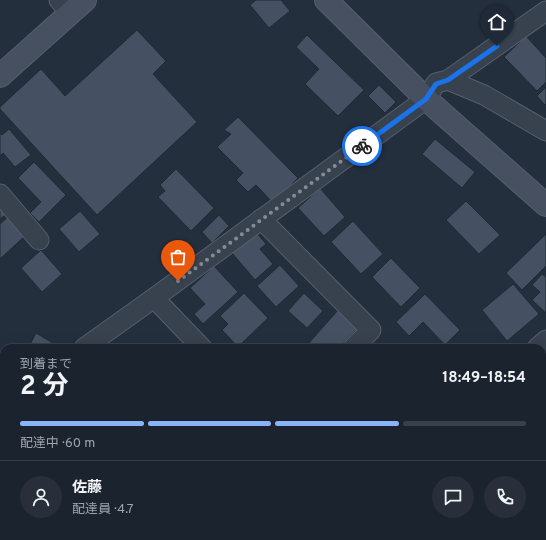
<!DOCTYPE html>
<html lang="ja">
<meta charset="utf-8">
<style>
body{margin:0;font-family:Overpass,"Noto Sans JP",sans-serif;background:#282f3a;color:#f1f3f6;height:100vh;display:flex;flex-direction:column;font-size:15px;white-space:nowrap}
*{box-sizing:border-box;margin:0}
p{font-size:13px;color:#a0a4aa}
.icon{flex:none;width:22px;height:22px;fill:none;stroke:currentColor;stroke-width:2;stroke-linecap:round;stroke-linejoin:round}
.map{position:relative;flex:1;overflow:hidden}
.drawer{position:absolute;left:0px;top:344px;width:546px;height:196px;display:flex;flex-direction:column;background:#1b232e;border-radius:12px 12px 0 0;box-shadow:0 4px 16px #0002,0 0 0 1px #39404a}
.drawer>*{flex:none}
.pin{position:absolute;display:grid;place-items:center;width:34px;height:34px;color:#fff;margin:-41px -17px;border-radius:50% 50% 50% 0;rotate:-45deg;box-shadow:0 0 4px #0007}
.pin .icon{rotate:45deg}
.courier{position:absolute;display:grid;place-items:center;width:40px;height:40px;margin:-20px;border:3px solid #1a73e8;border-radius:50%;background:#fff;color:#222;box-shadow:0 1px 5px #0007}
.overview em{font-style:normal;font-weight:700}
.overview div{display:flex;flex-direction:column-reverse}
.overview{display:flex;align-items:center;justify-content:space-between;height:68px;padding:0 20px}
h1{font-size:26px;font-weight:700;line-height:30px}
.bar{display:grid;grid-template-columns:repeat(4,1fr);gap:6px 4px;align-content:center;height:48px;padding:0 20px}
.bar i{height:5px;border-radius:3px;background:#39404a}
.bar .on{background:#8ab4f8}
.bar p{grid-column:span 4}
.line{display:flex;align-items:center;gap:10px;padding:0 20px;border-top:1px solid #39404a}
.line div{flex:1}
.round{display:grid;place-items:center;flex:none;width:42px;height:42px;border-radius:21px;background:#282f3a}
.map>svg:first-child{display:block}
</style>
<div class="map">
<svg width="546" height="540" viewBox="0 0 546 540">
<rect width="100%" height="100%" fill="#242f3e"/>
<g fill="#455162" stroke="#1f2835">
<path d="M 256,0 L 281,0 L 290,11 L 269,28 L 250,5 Z"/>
<path d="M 137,30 L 166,61 L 153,74 L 197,122 L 97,215 L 0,109 L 0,107 L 41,69 L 65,96 Z"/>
<path d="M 307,35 L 364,90 L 338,116 L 305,84 L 319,69 L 296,47 Z"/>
<path d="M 526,36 L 546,58 L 546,82 L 537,91 L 504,57 Z"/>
<path d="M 379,85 L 396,102 L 385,113 L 368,96 Z"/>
<path d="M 546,87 L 546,104 L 545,105 L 537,96 Z"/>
<path d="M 238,117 L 298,178 L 273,203 L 256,185 L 248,192 L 236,180 L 243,173 L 217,147 L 231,134 L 224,130 Z"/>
<path d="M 9,129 L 31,155 L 15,167 L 3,153 L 0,156 L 0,133 L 2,135 Z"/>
<path d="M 435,139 L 475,172 L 462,188 L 422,154 Z"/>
<path d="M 34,162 L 66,195 L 39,222 L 30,213 L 41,202 L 18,178 Z"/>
<path d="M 176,169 L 214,208 L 191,231 L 158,197 L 165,191 L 160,185 Z"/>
<path d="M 320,188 L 345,217 L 324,236 L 298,208 Z"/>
<path d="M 466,201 L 500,235 L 479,254 L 446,220 Z"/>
<path d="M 0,202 L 9,212 L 0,219 Z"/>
<path d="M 80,211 L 100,234 L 79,252 L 59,229 Z"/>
<path d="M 219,215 L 229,226 L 212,243 L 202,232 Z"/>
<path d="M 9,216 L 26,235 L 0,259 L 0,224 Z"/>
<path d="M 353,221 L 383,254 L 361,274 L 331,242 Z"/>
<path d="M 256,232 L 266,244 L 260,249 L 273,264 L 255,280 L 232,253 Z"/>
<path d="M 546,234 L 546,266 L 522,290 L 506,273 Z"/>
<path d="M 41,250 L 62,274 L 42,292 L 21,268 Z"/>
<path d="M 391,258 L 420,288 L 401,307 L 372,277 Z"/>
<path d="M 280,265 L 299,286 L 276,307 L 257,286 Z"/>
<path d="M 214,266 L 238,292 L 203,324 L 194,314 L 205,304 L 190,288 Z"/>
<path d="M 542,274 L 546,277 L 546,313 L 532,300 L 540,292 L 532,285 Z"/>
<path d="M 513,284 L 539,314 L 507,341 L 482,310 Z"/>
<path d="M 244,293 L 268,318 L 238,347 L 222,330 L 228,324 L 220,316 Z"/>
<path d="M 304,293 L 323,311 L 307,328 L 288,311 Z"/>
<path d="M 425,294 L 460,330 L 445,345 L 423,322 L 409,336 L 396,322 Z"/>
<path d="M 338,310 L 358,328 L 339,348 L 313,348 L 308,344 Z"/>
<path d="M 36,333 L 58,346 L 56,348 L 28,348 Z"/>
<path d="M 0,368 L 4,372 L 0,377 Z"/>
<path d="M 4,427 L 4,463 L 0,466 L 0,429 Z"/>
<path d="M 53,536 L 139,536 L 143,540 L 48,540 Z"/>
</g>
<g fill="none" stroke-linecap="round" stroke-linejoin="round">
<g stroke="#565f6c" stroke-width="21">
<g id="street">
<path d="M 59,0 L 70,13"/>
<path d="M 448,80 L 546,11"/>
<path d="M 0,194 L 39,240"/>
<path d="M 261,219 L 371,330 L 353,348"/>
<path d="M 154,298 L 202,348"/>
<path d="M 84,348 L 154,298 L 426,99 L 436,83 L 448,80 L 484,95 L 546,131"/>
<path d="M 537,348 L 546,340"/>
<path d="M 0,408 L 4,405"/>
<path d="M 320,540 L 325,536"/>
</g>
</g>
<g stroke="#565f6c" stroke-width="24">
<g id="secondary">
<path d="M 326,0 L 426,99 L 546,205"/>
<path d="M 0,76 L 85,0"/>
</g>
</g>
<use href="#street" stroke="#38414e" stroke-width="19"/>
<use href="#secondary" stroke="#465061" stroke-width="22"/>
</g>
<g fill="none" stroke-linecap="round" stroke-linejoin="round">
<path stroke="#828b98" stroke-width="4" stroke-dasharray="0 7.2" d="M 178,281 L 362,146"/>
<path stroke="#1a73e8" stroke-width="5" d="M 362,146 L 426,99 L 436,84 L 448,80 L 497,46"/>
</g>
</svg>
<div class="pin" style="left:178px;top:281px;background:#ea580c"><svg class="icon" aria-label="bag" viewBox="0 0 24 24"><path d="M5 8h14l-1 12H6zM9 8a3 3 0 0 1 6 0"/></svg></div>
<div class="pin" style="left:497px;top:46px;background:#1f2937"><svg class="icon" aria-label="home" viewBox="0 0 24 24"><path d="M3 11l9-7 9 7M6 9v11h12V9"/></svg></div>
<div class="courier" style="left:362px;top:146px"><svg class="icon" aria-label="bike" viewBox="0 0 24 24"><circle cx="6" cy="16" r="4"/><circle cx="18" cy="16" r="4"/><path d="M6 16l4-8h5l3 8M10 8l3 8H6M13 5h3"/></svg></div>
<section class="drawer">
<div class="overview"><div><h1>2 分</h1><p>到着まで</p></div><em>18:49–18:54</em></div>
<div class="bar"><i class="on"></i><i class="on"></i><i class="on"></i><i></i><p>配達中 · 60 m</p></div>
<div class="line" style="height:72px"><a class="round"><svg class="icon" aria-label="person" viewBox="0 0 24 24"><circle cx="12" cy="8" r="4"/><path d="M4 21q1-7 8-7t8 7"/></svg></a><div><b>佐藤</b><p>配達員 · 4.7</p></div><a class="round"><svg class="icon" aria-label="chat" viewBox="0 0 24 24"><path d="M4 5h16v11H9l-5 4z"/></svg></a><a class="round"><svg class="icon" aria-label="phone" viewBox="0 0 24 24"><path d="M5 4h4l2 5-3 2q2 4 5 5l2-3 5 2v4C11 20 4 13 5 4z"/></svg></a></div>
</section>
</div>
